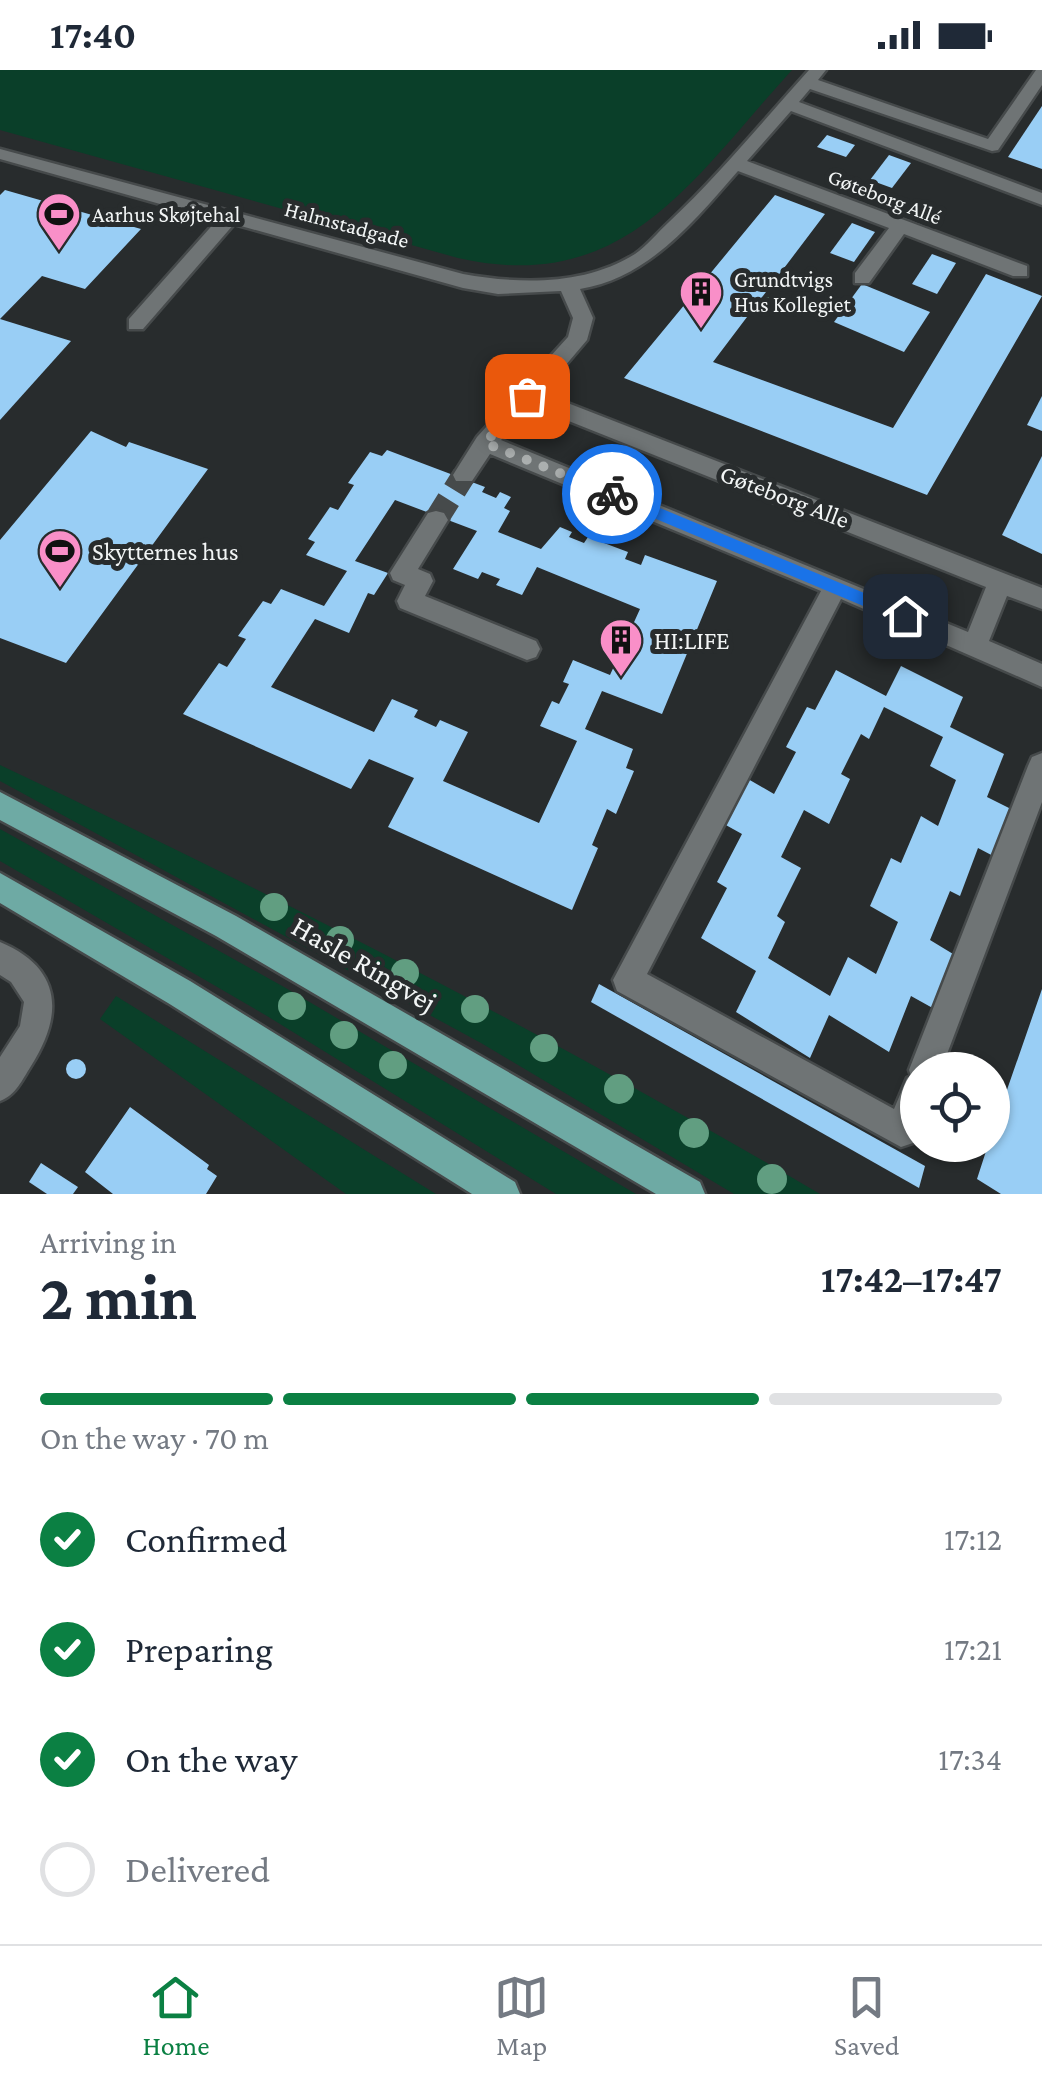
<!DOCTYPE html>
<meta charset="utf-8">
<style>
body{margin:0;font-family:"Crimson Pro",serif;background:#f6f6f7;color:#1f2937;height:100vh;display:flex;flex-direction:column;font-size:38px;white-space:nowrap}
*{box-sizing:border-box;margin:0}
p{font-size:32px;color:#747a83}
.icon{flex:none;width:55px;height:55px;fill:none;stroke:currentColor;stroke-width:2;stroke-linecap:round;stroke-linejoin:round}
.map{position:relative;height:1124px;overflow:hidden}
.drawer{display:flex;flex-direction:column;background:#fff;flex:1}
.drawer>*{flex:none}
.fabs{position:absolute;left:900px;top:982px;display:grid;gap:20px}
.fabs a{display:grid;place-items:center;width:110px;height:110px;border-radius:50%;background:#fff;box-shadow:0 2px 8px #0004;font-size:50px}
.pin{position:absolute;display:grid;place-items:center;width:85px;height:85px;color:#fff;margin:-42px;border-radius:20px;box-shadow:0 5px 15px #0006}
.courier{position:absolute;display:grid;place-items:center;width:100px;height:100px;margin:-50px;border:8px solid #1a73e8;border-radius:50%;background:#fff;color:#222;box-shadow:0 2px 12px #0007}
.summary em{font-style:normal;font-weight:700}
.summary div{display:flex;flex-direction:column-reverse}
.summary{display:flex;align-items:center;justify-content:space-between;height:170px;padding:0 40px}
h1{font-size:65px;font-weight:700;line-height:75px}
.bar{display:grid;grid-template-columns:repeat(4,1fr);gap:15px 10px;align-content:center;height:120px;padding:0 40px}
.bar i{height:12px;border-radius:8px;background:#e0e1e3}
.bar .current{background:#0b8043}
.bar p{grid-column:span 4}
ol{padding:0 40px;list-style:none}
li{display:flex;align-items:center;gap:30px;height:110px}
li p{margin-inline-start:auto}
li .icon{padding:10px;border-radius:50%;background:#0b8043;color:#fff;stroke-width:4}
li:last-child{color:#747a83}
li i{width:55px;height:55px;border:5px solid #e0e1e3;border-radius:50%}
.status{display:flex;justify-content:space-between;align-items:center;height:70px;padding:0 50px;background:#fff;direction:ltr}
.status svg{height:28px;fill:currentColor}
.tab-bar{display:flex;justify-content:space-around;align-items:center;height:140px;border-top:2px solid #e0e1e3;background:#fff;font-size:28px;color:#747a83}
.tab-bar a{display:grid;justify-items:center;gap:5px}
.tab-bar .current{color:#0b8043}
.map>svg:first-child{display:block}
</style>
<div class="status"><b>17:40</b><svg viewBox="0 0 49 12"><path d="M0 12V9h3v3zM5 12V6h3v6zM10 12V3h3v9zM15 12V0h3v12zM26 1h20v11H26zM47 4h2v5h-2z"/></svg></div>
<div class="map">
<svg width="1042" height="1124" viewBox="0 0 1042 1124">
<rect width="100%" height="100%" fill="#282c2d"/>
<g fill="#0a3f29">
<path d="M 0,0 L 792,0 C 692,109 626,226 458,188 L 0,60 Z"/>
<path d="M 0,695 C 279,827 554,967 820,1124 L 734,1124 L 481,973 L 0,711 Z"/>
<path d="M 0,759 L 284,917 L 636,1124 L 556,1124 L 267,946 L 0,791 Z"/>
<path d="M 116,926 L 436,1124 L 346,1124 L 100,949 Z"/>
</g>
<g fill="#99cef5" fill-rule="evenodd">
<path d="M 1042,36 L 1042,99 L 1008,87 Z"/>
<path d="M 827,65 L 855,75 L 846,87 L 817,77 Z"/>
<path d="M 889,85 L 911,93 L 892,118 L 870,110 Z"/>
<path d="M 5,120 L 141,159 L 85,219 L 42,206 L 0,249 L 0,125 Z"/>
<path d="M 775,125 L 825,144 L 713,292 L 893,358 L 986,204 L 1042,226 L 927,425 L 624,308 Z"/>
<path d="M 852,153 L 875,162 L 854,192 L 830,183 Z"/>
<path d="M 932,184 L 956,193 L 937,224 L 912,214 Z"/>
<path d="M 862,214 L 930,242 L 904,282 L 834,252 Z"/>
<path d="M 0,249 L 71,271 L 0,350 Z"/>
<path d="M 1042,326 L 1042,361 L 1027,355 Z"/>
<path d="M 91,361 L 126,377 L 129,372 L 208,399 L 66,593 L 0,568 L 0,470 Z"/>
<path d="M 387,380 L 485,417 L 482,422 L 496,428 L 500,422 L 511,427 L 504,438 L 510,441 L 498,462 L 541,479 L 560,457 L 572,462 L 569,467 L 584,473 L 588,467 L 628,482 L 625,489 L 641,495 L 645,485 L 717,511 L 662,644 L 602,621 L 585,659 L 633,679 L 626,698 L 634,701 L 616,744 L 607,739 L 592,775 L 598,778 L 572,840 L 388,757 L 414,708 L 369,689 L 351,719 L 183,644 L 219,593 L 227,597 L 246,569 L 238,566 L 263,531 L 271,534 L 281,519 L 324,536 L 347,501 L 306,485 L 315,472 L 308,469 L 330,437 L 338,440 L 354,415 L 348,413 L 370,382 L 382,386 ZM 395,430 L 477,461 L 453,499 L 478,509 L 482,502 L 500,509 L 496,515 L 522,525 L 537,497 L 640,539 L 610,605 L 573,590 L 563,612 L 569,614 L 559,634 L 552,631 L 540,656 L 577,671 L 539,753 L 443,711 L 468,662 L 440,650 L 436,657 L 414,647 L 418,640 L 392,629 L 374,662 L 271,617 L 315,549 L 349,563 L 368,523 L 374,525 L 388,503 L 355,491 Z"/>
<path d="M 1042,386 L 1042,484 L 1002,465 Z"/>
<path d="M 901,596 L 963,627 L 950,657 L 1004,684 L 987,727 L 1015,741 L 997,788 L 978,778 L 960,826 L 950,821 L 930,870 L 958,887 L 938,941 L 911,926 L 889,982 L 829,945 L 810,988 L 736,942 L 756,901 L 701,868 L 727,818 L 717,812 L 742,764 L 724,754 L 748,709 L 774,724 L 796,682 L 786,677 L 807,637 L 815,640 L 836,600 L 886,626 ZM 884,637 L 943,667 L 930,696 L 956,710 L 938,756 L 921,746 L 901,793 L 891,788 L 870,836 L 898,852 L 876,904 L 848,887 L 830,926 L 768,888 L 785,852 L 777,846 L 801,798 L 781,787 L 804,740 L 829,754 L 850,709 L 841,704 L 861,664 L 869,669 Z"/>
<path d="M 599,914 L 925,1096 L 919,1118 L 591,932 Z"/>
<path d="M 1042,919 L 1042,1124 L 1001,1124 L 977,1109 L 988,1075 L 992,1075 L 992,1063 Z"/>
<circle cx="76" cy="999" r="10"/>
<path d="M 130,1037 L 209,1095 L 207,1099 L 217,1106 L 206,1124 L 113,1124 L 85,1102 Z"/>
<path d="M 41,1093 L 78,1117 L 73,1124 L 47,1124 L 29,1112 Z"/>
</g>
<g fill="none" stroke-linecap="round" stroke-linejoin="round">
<path stroke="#464a4b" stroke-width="24" stroke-dasharray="24 11" stroke-linecap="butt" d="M 436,450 L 464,405"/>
<g stroke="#464a4b" stroke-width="5">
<g id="minor">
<path d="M 809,0 L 826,0 L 818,10 L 988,69 L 1036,0 L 1042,0 L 1042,15 L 998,80 L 992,81 L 810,19 L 799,32 L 1042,123 L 1042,135 L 791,41 L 747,91 L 1027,196 L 1027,206 L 1013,206 L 904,164 L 869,213 L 855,213 L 855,203 L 889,158 L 738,101 C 695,150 649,208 580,219 L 593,248 L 587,270 L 542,323 L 1042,518 L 1042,539 L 1007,526 L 989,571 L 1042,594 L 1042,617 L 841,529 L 647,904 L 894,1039 L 907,1008 L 911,1006 L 909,1000 L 1028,696 L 1032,687 L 1042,683 L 1042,732 L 941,1000 L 918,1000 L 918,1061 L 913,1073 L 901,1077 L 617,921 L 613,910 L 821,521 L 490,384 L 472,411 L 456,411 L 453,405 L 477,367 L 568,267 L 573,248 L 561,221 L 498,224 L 463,218 L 234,154 L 143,259 L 129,259 L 129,249 L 217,150 L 0,89 L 0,79 L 463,204 C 519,214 584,216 635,184 C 647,176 658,162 669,152 C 719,105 763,51 809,0 ZM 531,336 L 986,517 L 968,562 L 501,370 Z"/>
<path d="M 436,441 L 444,443 L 448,450 L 418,499 L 430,504 L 433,511 L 425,526 L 536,571 L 540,579 L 536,587 L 527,590 L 400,538 L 397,531 L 405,515 L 393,510 L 390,503 L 428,443 Z"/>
<path d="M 0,872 C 62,898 64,944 31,996 C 22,1010 16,1025 0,1031 L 0,987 L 20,956 L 24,932 L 11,912 L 0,905 Z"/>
</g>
</g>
<g stroke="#464a4b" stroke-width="5">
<g id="major">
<path d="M 0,722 L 236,846 L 700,1112 L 705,1124 L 656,1124 L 216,866 L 0,750 Z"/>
<path d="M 0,803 L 190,911 L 515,1112 L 520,1124 L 472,1124 L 168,933 L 0,833 Z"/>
</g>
</g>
<use href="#minor" fill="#6f7475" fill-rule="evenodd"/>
<use href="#major" fill="#6eaaa4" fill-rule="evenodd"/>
</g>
<g fill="#619e81">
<circle cx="769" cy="236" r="9"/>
<circle cx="274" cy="837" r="14"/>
<circle cx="340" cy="870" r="14"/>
<circle cx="405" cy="903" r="14"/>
<circle cx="292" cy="936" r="14"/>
<circle cx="475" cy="939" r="14"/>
<circle cx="344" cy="965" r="14"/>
<circle cx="544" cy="978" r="14"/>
<circle cx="393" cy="995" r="14"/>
<circle cx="619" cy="1019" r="15"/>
<circle cx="694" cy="1063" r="15"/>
<circle cx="772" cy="1109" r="15"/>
</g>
<path fill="#1a73e8" d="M 612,418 L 910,542 L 913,546 L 905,553 L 899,551 L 606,428 L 604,424 Z"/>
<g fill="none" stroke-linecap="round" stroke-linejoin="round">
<path stroke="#abafaf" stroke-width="10" stroke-dasharray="0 18" d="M 527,326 L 485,373 L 612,424"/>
</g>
<defs>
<g id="stadium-pin" transform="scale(2.25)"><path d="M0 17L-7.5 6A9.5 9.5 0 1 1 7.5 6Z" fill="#f98fc8" stroke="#282c2d"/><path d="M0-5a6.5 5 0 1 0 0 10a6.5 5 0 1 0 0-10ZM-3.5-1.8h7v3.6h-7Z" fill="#111"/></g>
<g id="building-pin" transform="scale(2.25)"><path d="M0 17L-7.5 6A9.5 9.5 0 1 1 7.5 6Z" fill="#f98fc8" stroke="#282c2d"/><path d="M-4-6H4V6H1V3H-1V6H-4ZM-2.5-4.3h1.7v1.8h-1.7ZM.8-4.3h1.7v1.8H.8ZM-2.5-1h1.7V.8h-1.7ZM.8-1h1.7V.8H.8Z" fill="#111"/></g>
</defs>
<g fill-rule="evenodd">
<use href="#stadium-pin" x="59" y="144"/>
<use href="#building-pin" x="701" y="222"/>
<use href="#stadium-pin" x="60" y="481"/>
<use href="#building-pin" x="621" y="570"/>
</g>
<g text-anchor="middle" stroke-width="10" stroke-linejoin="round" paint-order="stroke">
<g font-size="22" fill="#f2f5f5" stroke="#282c2d">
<text transform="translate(885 126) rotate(21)" y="8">Gøteborg Allé</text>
<text transform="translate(347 154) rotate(15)" y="8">Halmstadgade</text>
</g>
<g font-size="22" fill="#f2f5f5" stroke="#282c2d" text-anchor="start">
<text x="92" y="152">Aarhus Skøjtehal</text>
<text x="734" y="217">Grundtvigs<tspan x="734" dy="25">Hus Kollegiet</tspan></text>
</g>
<g font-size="25" fill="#f2f5f5" stroke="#282c2d">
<text transform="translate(785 426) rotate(21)" y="9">Gøteborg Alle</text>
</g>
<g font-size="25" fill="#f2f5f5" stroke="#282c2d" text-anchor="start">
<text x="92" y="490">Skytternes hus</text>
<text x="654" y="579">HI:LIFE</text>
</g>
<g font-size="30" fill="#f2f5f5" stroke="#282c2d">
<text transform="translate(364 894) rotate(30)" y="10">Hasle Ringvej</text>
</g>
</g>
</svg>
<div class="fabs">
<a><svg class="icon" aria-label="locate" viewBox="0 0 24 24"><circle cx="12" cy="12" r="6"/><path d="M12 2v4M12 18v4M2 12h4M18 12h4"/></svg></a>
</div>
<div class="pin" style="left:527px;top:326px;background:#ea580c"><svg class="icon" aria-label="bag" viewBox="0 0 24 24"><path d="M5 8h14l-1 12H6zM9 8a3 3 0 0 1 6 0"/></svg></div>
<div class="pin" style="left:905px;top:546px;background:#1f2937"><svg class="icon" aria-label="home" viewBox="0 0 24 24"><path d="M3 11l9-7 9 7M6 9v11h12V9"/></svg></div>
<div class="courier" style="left:612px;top:424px"><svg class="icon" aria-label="bike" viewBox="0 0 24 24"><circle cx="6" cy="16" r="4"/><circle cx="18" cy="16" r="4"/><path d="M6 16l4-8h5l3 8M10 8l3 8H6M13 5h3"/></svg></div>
</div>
<section class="drawer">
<div class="summary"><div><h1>2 min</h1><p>Arriving in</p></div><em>17:42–17:47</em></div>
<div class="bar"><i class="current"></i><i class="current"></i><i class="current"></i><i></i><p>On the way · 70 m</p></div>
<ol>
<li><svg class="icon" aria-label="check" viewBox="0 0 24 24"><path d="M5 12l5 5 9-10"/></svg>Confirmed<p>17:12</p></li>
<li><svg class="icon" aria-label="check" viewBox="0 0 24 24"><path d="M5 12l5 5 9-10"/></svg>Preparing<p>17:21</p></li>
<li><svg class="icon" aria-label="check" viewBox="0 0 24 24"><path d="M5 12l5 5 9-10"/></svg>On the way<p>17:34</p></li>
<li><i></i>Delivered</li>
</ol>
</section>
<nav class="tab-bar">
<a class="current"><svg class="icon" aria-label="home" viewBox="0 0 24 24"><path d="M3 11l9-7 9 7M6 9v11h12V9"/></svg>Home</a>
<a><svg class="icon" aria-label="map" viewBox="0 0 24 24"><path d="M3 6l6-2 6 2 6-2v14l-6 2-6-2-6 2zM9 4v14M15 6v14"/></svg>Map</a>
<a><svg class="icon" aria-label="saved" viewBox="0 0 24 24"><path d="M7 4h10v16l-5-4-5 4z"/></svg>Saved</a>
</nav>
